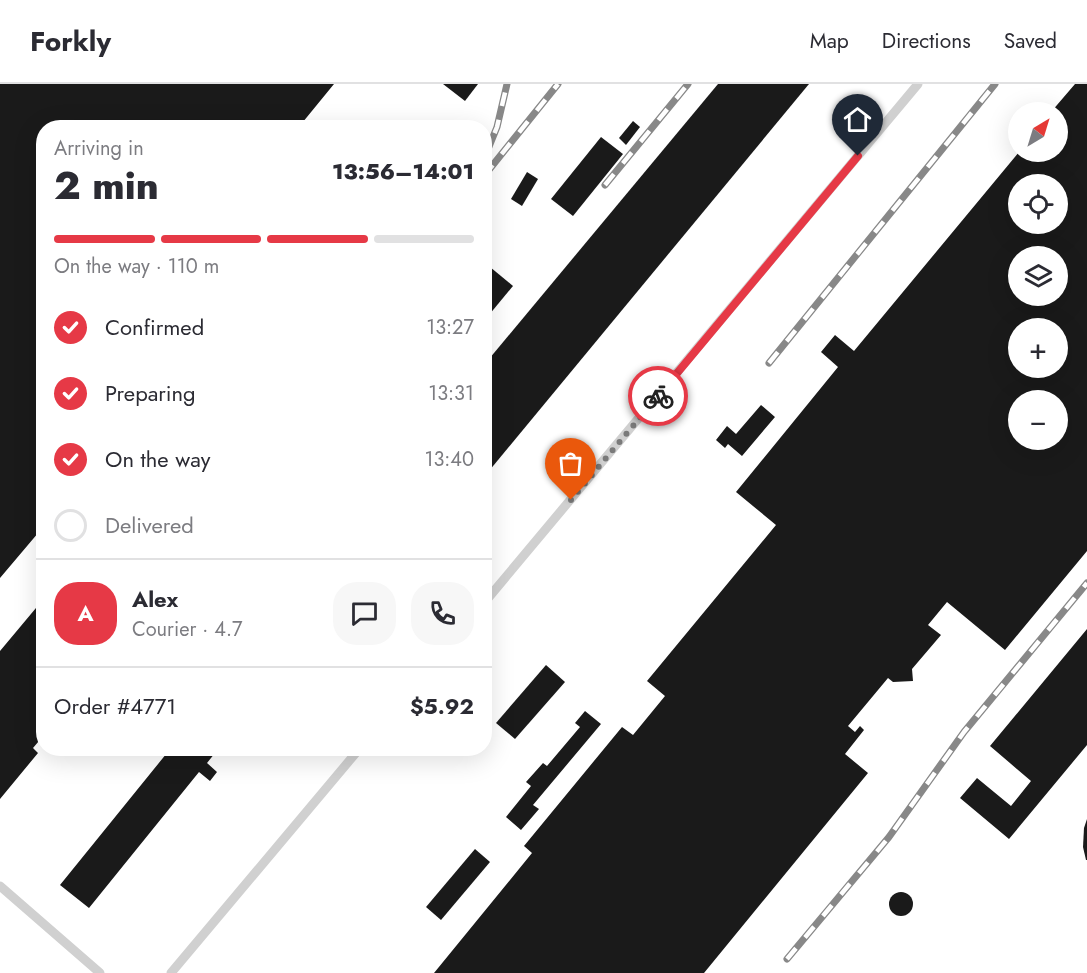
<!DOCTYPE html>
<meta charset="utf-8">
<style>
body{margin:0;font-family:Jost,sans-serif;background:#f7f7f7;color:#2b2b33;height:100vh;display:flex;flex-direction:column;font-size:22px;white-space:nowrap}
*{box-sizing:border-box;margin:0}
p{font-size:20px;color:#7c7c81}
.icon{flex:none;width:33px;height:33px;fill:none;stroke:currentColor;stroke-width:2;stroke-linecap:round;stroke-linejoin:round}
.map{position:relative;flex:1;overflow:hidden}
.sheet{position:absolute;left:36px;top:36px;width:456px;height:636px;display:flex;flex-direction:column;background:#fff;border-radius:24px;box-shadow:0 6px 24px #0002}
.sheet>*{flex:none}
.needle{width:39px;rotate:38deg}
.buttons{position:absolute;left:1008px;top:18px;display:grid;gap:12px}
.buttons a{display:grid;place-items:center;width:60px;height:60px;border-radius:50%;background:#fff;box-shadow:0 6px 24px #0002;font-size:30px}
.pin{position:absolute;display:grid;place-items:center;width:51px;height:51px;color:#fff;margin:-62px -26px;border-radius:50% 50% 50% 0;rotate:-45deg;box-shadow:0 0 6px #0007}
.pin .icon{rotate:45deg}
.courier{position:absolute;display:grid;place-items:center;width:60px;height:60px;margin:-30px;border:4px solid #e63946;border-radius:50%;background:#fff;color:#222;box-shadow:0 2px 8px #0007}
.overview em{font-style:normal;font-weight:800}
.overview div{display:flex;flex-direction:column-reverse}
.overview{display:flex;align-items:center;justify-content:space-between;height:102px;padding:0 18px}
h1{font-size:39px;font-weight:800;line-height:45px}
.bar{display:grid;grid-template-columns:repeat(4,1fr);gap:9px 6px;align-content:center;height:72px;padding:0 18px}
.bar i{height:8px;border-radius:4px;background:#e1e1e2}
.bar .on{background:#e63946}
.bar p{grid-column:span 4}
.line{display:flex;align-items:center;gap:15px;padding:0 18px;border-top:2px solid #e1e1e2}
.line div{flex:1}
.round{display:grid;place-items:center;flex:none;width:63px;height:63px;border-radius:24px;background:#f7f7f7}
ol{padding:0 18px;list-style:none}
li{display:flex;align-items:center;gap:18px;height:66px}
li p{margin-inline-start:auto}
li .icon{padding:6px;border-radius:50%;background:#e63946;color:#fff;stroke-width:4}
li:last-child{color:#7c7c81}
li i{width:33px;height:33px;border:3px solid #e1e1e2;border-radius:50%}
header{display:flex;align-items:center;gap:36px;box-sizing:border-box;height:84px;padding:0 30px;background:#fff;border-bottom:2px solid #e1e1e2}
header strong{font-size:28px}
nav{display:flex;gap:33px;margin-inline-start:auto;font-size:21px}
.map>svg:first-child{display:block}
</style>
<header>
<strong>Forkly</strong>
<nav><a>Map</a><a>Directions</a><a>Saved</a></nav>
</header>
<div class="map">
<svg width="1087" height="889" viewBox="0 0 1087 889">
<rect width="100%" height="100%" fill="#fff"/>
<g fill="#1a1a1a" fill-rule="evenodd">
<path d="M 0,0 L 334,0 L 298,44 L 44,44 L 44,442 L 0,494 Z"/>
<path d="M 443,0 L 478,0 L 465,17 Z"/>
<path d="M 718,0 L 809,0 L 484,393 L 484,281 Z"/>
<path d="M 1075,0 L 1087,0 L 1087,467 L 1005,566 L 947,518 L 928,541 L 941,551 L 912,585 L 913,597 L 893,598 L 888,594 L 848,642 L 855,648 L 860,642 L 864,646 L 845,670 L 868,689 L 704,889 L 434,889 L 532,769 L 524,762 L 622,643 L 633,651 L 665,612 L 647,597 L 776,441 L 736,408 L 838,283 L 821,268 L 835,251 L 854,267 L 1019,68 L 1058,68 L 1058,28 L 1051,28 ZM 1018,100 L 1058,100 L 1058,140 L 1018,140 ZM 1018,172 L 1058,172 L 1058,212 L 1018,212 ZM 1018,244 L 1058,244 L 1058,284 L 1018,284 ZM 1018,316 L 1058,316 L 1058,356 L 1018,356 Z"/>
<path d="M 633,37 L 640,43 L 626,61 L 619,54 Z"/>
<path d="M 601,53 L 623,70 L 573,132 L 551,115 Z"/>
<path d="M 527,88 L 538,95 L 522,122 L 511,115 Z"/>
<path d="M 484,178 L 513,202 L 484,237 Z"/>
<path d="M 761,321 L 775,333 L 742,372 L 728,360 L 725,364 L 716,356 L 727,342 L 736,350 Z"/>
<path d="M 41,518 L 44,520 L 44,651 L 33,664 L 38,669 L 0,715 L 0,567 Z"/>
<path d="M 1087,545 L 1087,661 L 1009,755 L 960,714 L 977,694 L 1011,722 L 1031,697 L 990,662 Z"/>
<path d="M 546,581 L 565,598 L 515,655 L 496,639 Z"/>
<path d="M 585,627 L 601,640 L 533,721 L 539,725 L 521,746 L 506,733 L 531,702 L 526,698 L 543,679 L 547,682 L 580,643 L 575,639 Z"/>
<path d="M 171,664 L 219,664 L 207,679 L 217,688 L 210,697 L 199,688 L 89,824 L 60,801 Z"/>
<path d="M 1087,735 L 1087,776 L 1086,776 L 1083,763 L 1084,744 Z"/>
<path d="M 475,765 L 490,778 L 441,836 L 426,823 Z"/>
<circle cx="901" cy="820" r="12"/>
</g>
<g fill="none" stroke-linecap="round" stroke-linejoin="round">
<g stroke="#d0d0d0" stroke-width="9">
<path d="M 484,519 L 918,0"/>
<path d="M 0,802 L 100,889"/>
<path d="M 171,889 L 360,664"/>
</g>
<g stroke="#888" stroke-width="7">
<g id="rail">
<path d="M 484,75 L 497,43 L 507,0"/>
<path d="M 484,92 L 558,0"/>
<path d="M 605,101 L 688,0"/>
<path d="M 769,279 L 995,0"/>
<path d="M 787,875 L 889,753 L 964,648 L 1087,499"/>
</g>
</g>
<use href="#rail" stroke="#fff" stroke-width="4.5" stroke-dasharray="14" stroke-linecap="butt"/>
</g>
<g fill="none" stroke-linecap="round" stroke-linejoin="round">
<path stroke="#7a7a7a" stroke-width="6" stroke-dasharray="0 10.8" d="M 571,416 L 658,312"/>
<path stroke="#e63946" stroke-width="8" d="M 658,312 L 858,72"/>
</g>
</svg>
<div class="buttons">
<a><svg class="needle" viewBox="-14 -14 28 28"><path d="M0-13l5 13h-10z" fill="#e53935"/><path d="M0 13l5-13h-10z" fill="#7c7c81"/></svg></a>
<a><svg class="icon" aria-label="locate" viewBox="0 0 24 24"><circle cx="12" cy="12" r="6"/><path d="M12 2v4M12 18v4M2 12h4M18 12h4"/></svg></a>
<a><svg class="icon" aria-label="layers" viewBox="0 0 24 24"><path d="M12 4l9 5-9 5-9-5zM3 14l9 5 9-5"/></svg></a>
<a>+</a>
<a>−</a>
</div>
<div class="pin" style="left:571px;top:416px;background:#ea580c"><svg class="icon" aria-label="bag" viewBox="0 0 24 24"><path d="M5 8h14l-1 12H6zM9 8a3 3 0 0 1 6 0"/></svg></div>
<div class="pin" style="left:858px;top:72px;background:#1f2937"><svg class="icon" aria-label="home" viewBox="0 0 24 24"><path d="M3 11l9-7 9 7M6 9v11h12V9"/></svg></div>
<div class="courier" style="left:658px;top:312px"><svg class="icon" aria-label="bike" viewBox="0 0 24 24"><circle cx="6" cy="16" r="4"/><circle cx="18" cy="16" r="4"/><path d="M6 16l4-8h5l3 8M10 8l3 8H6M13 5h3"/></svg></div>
<section class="sheet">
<div class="overview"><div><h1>2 min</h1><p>Arriving in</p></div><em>13:56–14:01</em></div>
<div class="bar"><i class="on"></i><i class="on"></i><i class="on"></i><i></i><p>On the way · 110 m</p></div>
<ol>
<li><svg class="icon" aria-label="check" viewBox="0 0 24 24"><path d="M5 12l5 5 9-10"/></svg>Confirmed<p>13:27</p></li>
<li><svg class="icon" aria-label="check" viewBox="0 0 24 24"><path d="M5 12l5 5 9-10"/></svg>Preparing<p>13:31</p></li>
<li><svg class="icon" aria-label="check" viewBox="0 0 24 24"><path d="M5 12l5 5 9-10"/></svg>On the way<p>13:40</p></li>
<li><i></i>Delivered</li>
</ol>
<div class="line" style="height:108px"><b class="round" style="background:#e63946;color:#fff">A</b><div><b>Alex</b><p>Courier · 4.7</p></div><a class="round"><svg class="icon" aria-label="chat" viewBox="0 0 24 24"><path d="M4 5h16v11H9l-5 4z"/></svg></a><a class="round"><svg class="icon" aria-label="phone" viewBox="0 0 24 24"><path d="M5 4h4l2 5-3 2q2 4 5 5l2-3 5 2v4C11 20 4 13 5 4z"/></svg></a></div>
<div class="line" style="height:78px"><div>Order #4771</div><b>$5.92</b></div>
</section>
</div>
